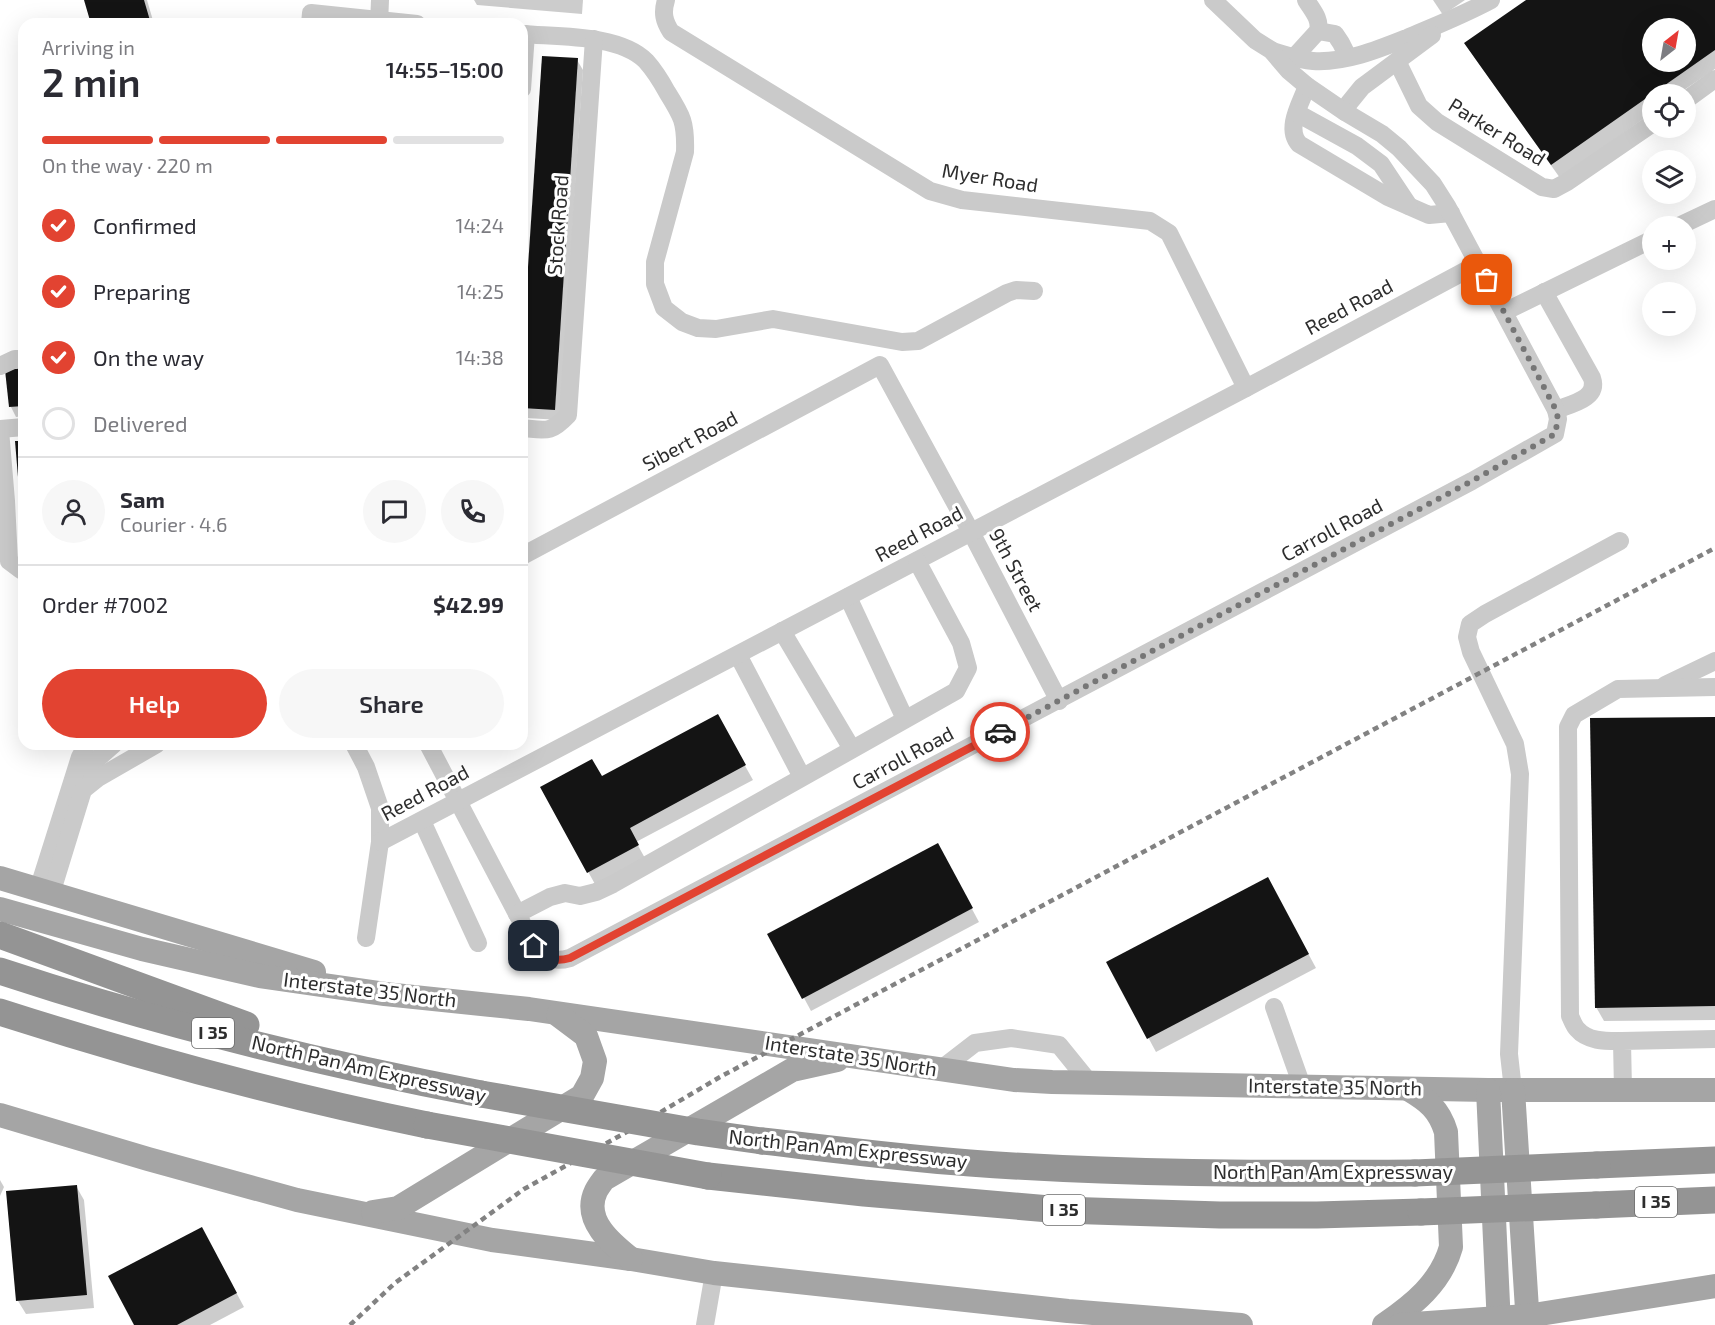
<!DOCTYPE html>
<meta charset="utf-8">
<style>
body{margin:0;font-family:"Exo 2",sans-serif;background:#f7f7f7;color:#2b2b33;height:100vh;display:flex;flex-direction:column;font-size:22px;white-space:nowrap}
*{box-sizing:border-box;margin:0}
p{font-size:20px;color:#7c7c81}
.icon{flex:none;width:33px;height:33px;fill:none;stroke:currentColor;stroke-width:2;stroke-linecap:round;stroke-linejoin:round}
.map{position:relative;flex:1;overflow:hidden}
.panel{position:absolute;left:18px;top:18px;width:510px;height:732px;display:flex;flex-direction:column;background:#fff;border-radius:18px;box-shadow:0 6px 24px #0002}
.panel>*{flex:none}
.needle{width:39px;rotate:31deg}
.fabs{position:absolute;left:1642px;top:18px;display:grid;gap:12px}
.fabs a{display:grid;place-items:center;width:54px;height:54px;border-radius:50%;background:#fff;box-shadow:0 6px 24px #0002;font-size:30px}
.pin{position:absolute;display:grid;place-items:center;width:51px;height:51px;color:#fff;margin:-26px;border-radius:12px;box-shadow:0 3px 9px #0006}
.courier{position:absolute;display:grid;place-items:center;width:60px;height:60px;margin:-30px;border:4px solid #e24331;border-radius:50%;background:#fff;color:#222;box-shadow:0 2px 8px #0007}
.overview em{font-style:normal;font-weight:600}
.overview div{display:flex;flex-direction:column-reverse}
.overview{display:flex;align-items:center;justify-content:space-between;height:102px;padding:0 24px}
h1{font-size:39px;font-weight:600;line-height:45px}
.bar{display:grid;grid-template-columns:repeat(4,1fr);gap:9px 6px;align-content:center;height:72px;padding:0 24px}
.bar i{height:8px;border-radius:4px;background:#e1e1e2}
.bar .selected{background:#e24331}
.bar p{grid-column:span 4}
.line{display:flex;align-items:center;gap:15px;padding:0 24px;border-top:2px solid #e1e1e2}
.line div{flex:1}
.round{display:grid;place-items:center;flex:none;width:63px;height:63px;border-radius:32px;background:#f7f7f7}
ol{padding:0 24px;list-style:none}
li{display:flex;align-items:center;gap:18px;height:66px}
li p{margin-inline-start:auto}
li .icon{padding:6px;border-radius:50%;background:#e24331;color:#fff;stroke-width:4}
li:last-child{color:#7c7c81}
li i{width:33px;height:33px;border:3px solid #e1e1e2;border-radius:50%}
.button{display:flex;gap:12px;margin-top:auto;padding:12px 24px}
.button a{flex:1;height:69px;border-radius:36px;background:#e24331;color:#fff;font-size:24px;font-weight:600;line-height:69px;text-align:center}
.button a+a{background:#f7f7f7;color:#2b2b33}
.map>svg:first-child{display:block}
</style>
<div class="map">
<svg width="1715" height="1325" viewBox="0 0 1715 1325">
<rect width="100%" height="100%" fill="#fff"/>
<g fill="#0003" fill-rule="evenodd">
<path d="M 86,0 L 147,0 L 154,24 L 93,24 Z"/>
<path d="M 474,0 L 583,0 L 582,14 L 477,5 Z"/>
<path d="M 1433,0 L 1465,0 L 1443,15 Z"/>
<path d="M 1528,0 L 1715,0 L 1715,69 L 1678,94 L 1653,94 L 1653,112 L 1560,178 L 1474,57 ZM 1653,28 L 1686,28 L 1686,62 L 1653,62 Z"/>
<path d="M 577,60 L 583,70 L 560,420 L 526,418 L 522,411 L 522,381 Z"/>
<path d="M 24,370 L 24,416 L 16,417 L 11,407 Z"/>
<path d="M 717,716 L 753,780 L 636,842 L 646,860 L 596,886 L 542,788 L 601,778 Z"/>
<path d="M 1715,718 L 1715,1020 L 1604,1021 L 1596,1007 Z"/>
<path d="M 945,859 L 979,922 L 811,1011 L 804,998 Z"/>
<path d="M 1275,892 L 1316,968 L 1156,1052 L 1108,963 Z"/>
<path d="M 0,1180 L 4,1187 L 0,1196 Z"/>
<path d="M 76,1186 L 84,1200 L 94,1308 L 26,1314 L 18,1301 Z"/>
<path d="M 209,1242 L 244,1307 L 210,1325 L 135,1325 Z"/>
</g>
<g fill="#141414" fill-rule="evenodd">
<path d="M 84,0 L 144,0 L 151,24 L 91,24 Z"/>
<path d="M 1526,0 L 1715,0 L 1715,50 L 1551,165 L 1464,43 ZM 1653,28 L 1686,28 L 1686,62 L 1653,62 Z"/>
<path d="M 542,56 L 578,58 L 555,410 L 522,408 L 522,357 Z"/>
<path d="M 24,368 L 24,406 L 9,407 L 5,370 Z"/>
<path d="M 15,441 L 24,441 L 24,477 L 18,477 Z"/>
<path d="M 718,714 L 746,765 L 630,828 L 639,845 L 587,873 L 540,787 L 592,759 L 602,776 Z"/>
<path d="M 1715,717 L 1715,1006 L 1595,1008 L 1590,718 Z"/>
<path d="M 938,843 L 973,908 L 802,999 L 767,934 Z"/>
<path d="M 1268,877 L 1309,954 L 1147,1039 L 1106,962 Z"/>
<path d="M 77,1185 L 87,1295 L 16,1301 L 6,1191 Z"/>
<path d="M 202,1227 L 237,1293 L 177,1325 L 134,1325 L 108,1276 Z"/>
</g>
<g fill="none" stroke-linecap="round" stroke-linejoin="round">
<g stroke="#cacaca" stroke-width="18">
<path d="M 666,0 C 662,13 664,21 671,32 L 930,191 L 962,200 L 1150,221 L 1169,233 L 1246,388"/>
<path d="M 310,24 L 311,13 L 417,24"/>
<path d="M 379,24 L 380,0"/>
<path d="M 1318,31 L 1335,34 L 1341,43 L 1348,57"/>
<path d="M 522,34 C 558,37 619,34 646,61 C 654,70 661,81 667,92 C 682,116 686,122 685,152 L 655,262 L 655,284 L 664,308 L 682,322 L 698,328 L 716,329 L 773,319 L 902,342 L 918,341 L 1007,293 L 1016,290 L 1034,291"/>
<path d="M 1272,51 C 1286,55 1299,60 1313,61 C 1345,63 1377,50 1407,38 C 1435,26 1463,15 1491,0"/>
<path d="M 1397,61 L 1419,106 L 1437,122 L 1542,187 L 1554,189 L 1567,182 L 1653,123"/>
<path d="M 1288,64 L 1318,31 C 1321,19 1312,10 1306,0"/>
<path d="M 1307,86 C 1301,103 1285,128 1299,144 L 1388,197 L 1429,215 L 1451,213"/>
<path d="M 522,89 L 526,34"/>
<path d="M 1686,100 L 1715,79"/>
<path d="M 1345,112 L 1349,103 L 1362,87 L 1432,35"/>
<path d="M 1297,113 L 1357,146 L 1381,164 L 1409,206"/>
<path d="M 1679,226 L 1715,209"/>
<path d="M 1544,292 L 1592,378 C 1599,399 1571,404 1556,410"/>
<path d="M 1504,312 L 1653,239"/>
<path d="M 0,366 L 15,359 L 24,359"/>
<path d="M 522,428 C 546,430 550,434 568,415 L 594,39"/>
<path d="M 0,429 L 24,427"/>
<path d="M 0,430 L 6,501 L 9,561 L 21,570 L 24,569"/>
<path d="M 522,556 L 880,365 L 971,532 L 1059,701"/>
<path d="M 848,597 L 905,719"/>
<path d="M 782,631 L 852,749"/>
<path d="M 738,655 L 802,777"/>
<path d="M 1665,685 L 1715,661"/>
<path d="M 354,744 L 366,767 L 380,808 L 380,842 L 366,938"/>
<path d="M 428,744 L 534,946 C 546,958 553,963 570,958 L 1472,481 L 1555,434 L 1558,419 L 1556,410 L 1447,206 L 1433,184 L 1399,148 L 1382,134 L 1345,112 L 1307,86 L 1288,70 L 1271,50 L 1255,40 L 1213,0"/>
<path d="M 84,789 L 96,760 L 114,744"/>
<path d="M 422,821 L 478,943"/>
<path d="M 380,842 L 1246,388 L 1478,264"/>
<path d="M 38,890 L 80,757 L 87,744"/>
<path d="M 51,894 L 83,790 L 98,778 L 157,744"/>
<path d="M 517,914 L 550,897 L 565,893 L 580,896 L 596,892 L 613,884 L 956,691 L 968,668 L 961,643 L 917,561"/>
<path d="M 1274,1007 L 1302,1086"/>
<path d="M 1622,1041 C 1607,1041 1588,1042 1577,1029 C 1574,1026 1572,1020 1570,1016 L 1568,727 L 1574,715 L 1618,689 L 1715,687"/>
<path d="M 940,1070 L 975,1043 L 1011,1038 L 1059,1045 L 1089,1082"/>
<path d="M 1513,1090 L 1509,1054 L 1520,774 L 1515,744 L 1471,652 L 1467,637 L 1470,624 L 1485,614 L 1620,541"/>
<path d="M 1623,1090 L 1622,1041 L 1715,1039"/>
<path d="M 705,1325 L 714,1273"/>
</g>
<g stroke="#a5a5a5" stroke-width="24">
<path d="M 0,878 L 314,972"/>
<path d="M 0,909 L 142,949 L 260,976 L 385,994 L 529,1009 L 1014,1080 L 1052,1082 L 1488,1090 L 1715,1090"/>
<path d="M 1488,1090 L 1499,1325"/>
<path d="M 1513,1090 L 1528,1325"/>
<path d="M 0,1115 L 148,1159 L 297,1200 L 492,1240 L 631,1259 L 714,1273 L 1068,1311 L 1241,1325"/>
<path d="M 373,1212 L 398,1208 L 582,1096 L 592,1078 L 595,1061 L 586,1036 L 558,1015"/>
<path d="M 631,1259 C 612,1244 582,1220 596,1191 C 598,1187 601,1183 604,1179 L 792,1070 L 837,1060"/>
<path d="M 1384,1325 C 1413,1305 1441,1283 1451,1247 L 1446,1132 C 1439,1109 1428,1101 1408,1089"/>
<path d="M 1400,1325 L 1527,1316 L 1715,1286"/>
</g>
<g stroke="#949494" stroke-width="27">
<path d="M 0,935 L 246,1025"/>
<path d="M 0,971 C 157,1023 319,1063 481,1094"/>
<path d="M 0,1012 C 140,1057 283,1096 427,1125"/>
<path d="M 762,1141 C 831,1149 901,1158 970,1163 C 1118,1174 1267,1174 1415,1173"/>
<path d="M 1597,1165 L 1715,1160"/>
<path d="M 708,1176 L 864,1193 L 1061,1210 L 1220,1215 L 1317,1215 L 1421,1212"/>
<path d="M 1596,1205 L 1715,1200"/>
</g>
<path stroke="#828282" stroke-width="4.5" stroke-dasharray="6 4.5" stroke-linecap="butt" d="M 350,1325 L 395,1283 L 524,1189 L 632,1129 L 720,1077 L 1715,548"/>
<g stroke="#949494" stroke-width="27">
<path d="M 481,1094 L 698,1132 L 762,1141"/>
<path d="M 427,1125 L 708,1176"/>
<path d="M 1415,1173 L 1597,1165"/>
<path d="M 1421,1212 L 1596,1205"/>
</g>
</g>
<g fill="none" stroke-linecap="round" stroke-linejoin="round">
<path stroke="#767676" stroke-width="6" stroke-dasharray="0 10.8" d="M 1000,732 L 1472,481 L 1555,434 L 1558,419 L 1556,410 L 1487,280"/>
<path stroke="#e24331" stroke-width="8" d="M 534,946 C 546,958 553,963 570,958 L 1000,732"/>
</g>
<g text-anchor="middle" stroke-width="6" stroke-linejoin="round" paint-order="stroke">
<g fill="#fff" stroke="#6c6c6c" stroke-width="1.5">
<rect x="192" y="1018" width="42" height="30" rx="4.5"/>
<rect x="1635" y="1187" width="42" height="30" rx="4.5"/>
<rect x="1043" y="1195" width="42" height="30" rx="4.5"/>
</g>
<g font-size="18" font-weight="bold" fill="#2d2d2d">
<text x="213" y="1039">I 35</text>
<text x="1656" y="1208">I 35</text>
<text x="1064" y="1216">I 35</text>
</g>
<g font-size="20" fill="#2d2d2d" stroke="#fff">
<text transform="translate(1497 132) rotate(32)" y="7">Parker Road</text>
<text transform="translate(990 178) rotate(9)" y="7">Myer Road</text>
<text transform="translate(558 225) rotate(-86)" y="7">Stock Road</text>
<text transform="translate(1349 307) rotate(-28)" y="7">Reed Road</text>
<text transform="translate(690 441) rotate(-28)" y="7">Sibert Road</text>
<text transform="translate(1332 530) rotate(-28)" y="7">Carroll Road</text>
<text transform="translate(919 534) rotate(-28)" y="7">Reed Road</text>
<text transform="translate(1016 570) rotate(62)" y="7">9th Street</text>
<text transform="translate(903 758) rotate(-28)" y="7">Carroll Road</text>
<text transform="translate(425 793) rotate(-28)" y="7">Reed Road</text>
<text transform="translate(370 990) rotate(7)" y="7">Interstate 35 North</text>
<text transform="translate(851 1056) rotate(9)" y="7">Interstate 35 North</text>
<text transform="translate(369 1069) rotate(13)" y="7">North Pan Am Expressway</text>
<text transform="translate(1335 1087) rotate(1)" y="7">Interstate 35 North</text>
<text transform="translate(848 1149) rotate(6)" y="7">North Pan Am Expressway</text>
<text x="1333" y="1179">North Pan Am Expressway</text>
</g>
</g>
</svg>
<div class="fabs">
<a><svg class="needle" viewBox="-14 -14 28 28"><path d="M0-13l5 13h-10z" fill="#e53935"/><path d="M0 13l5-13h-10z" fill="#7c7c81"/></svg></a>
<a><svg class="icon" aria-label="locate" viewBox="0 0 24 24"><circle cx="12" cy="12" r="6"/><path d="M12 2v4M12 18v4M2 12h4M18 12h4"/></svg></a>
<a><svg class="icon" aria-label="layers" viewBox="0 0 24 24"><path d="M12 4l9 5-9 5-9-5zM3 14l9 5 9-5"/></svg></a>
<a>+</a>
<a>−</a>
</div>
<div class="pin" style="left:1487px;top:280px;background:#ea580c"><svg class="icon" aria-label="bag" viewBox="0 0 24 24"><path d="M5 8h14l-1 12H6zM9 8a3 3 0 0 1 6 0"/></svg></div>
<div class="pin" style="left:534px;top:946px;background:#1f2937"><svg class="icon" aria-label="home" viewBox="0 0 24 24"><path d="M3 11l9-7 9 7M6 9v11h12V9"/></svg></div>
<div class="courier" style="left:1000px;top:732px"><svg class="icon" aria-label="car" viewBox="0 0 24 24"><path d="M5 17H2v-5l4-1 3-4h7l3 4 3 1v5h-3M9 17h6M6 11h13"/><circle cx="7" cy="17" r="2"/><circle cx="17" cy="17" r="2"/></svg></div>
<section class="panel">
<div class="overview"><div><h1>2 min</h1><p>Arriving in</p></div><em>14:55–15:00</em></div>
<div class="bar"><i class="selected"></i><i class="selected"></i><i class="selected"></i><i></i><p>On the way · 220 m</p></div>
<ol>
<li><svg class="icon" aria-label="check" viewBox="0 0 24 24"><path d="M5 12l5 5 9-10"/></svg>Confirmed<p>14:24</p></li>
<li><svg class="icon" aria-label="check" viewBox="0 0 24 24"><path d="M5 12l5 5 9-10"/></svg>Preparing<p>14:25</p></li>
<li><svg class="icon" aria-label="check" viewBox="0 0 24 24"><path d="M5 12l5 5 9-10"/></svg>On the way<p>14:38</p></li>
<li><i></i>Delivered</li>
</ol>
<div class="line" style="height:108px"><a class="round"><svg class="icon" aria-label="person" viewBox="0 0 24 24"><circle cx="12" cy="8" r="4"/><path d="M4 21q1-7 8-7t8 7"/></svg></a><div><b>Sam</b><p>Courier · 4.6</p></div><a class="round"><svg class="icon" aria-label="chat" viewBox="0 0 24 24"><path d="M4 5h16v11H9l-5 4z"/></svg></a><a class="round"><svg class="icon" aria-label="phone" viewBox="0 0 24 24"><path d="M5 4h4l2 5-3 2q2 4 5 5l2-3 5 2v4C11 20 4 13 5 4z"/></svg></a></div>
<div class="line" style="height:78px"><div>Order #7002</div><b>$42.99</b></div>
<div class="button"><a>Help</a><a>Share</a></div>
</section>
</div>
